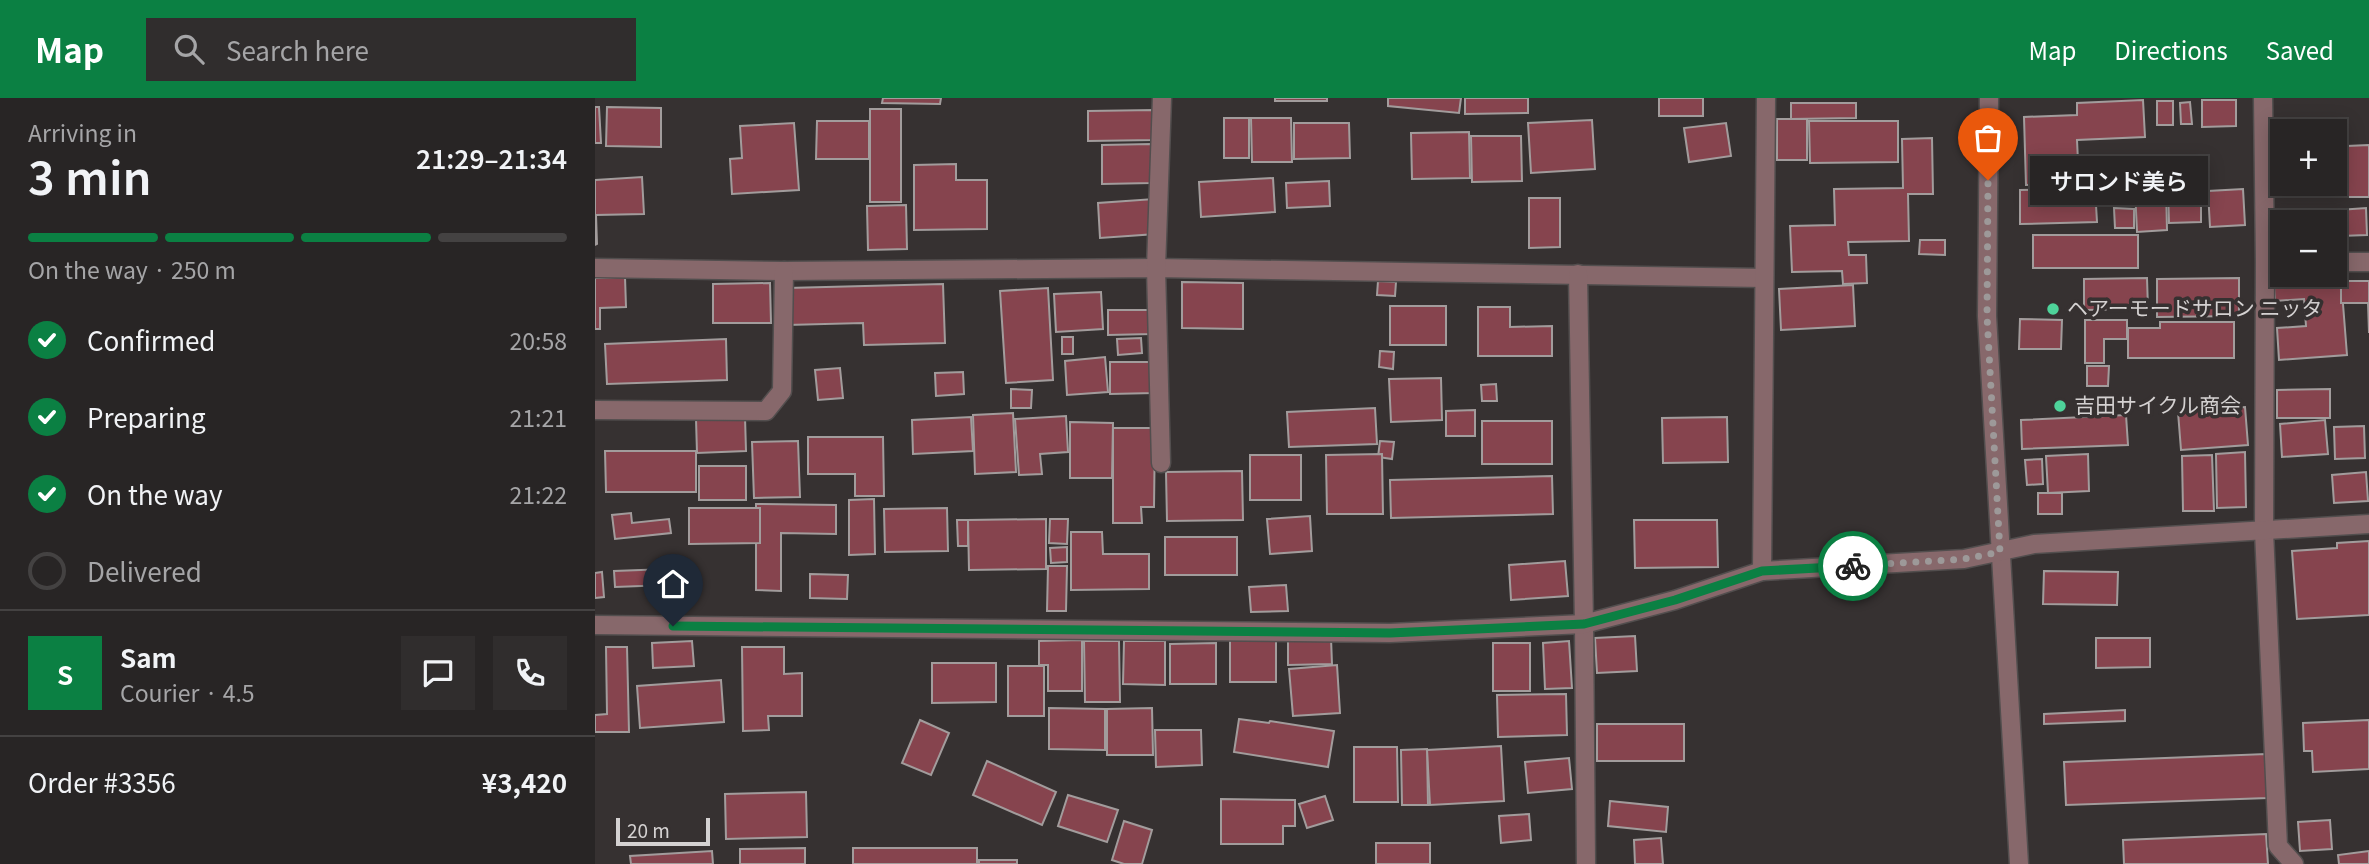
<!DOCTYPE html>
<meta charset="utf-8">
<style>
body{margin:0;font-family:Georgia,"Noto Sans JP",serif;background:#302d2d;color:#f1f3f6;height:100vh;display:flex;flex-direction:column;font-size:26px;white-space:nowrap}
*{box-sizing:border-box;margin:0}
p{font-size:23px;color:#a5a5a7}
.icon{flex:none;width:38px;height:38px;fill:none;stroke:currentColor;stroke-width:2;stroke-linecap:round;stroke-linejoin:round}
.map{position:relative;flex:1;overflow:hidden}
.details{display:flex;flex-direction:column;background:#282525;width:595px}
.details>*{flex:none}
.tools{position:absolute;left:1675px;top:21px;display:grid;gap:14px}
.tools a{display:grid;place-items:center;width:77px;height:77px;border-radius:0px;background:#282525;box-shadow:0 4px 18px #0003,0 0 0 2px #444242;font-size:35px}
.scale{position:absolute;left:21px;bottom:18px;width:94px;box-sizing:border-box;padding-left:7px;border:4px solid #d4d1d1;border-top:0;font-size:19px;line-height:24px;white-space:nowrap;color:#d4d1d1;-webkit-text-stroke:5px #363131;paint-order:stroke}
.pin{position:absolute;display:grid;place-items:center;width:60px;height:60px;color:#fff;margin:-72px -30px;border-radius:50% 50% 50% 0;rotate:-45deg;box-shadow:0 0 7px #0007}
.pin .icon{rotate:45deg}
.courier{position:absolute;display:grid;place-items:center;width:70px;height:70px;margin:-35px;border:5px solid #0b8043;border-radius:50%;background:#fff;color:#222;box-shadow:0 2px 9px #0007}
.bubble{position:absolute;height:49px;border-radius:0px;background:#282525;box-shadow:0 4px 18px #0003,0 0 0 2px #444242;font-size:23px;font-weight:600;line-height:49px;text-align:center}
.head em{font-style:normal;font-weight:600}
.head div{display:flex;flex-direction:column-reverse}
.head{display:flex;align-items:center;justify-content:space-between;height:119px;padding:0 28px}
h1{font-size:46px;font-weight:600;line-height:52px}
.bar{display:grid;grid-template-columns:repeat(4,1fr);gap:10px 7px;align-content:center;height:84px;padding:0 28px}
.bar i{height:9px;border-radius:5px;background:#444242}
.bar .on{background:#0b8043}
.bar p{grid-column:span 4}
.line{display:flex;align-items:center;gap:18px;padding:0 28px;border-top:2px solid #444242}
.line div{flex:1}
.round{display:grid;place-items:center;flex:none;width:74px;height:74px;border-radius:0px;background:#302d2d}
ol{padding:0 28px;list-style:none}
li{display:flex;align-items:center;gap:21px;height:77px}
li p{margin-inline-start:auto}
li .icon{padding:7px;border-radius:50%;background:#0b8043;color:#fff;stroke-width:4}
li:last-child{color:#a5a5a7}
li i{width:38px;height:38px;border:4px solid #444242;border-radius:50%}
header{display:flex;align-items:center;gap:42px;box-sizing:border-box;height:98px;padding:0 35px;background:#0b8043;color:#fff}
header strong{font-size:33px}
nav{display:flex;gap:38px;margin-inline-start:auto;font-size:24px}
.search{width:490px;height:63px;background:#302d2d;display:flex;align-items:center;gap:18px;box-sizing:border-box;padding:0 24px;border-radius:0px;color:#a5a5a7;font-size:26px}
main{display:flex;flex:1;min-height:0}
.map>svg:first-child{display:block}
</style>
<header>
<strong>Map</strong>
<div class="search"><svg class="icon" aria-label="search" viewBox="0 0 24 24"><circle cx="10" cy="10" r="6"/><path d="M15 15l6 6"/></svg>Search here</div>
<nav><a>Map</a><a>Directions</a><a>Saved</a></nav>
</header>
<main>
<section class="details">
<div class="head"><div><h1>3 min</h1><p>Arriving in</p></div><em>21:29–21:34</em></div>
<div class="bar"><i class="on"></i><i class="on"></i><i class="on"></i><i></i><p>On the way · 250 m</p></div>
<ol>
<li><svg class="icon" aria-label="check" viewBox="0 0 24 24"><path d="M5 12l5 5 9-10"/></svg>Confirmed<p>20:58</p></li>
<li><svg class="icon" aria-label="check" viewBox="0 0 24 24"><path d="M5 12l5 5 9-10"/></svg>Preparing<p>21:21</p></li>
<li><svg class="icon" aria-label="check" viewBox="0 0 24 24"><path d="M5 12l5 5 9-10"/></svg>On the way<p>21:22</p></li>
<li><i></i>Delivered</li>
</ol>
<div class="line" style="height:126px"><b class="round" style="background:#0b8043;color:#fff">S</b><div><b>Sam</b><p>Courier · 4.5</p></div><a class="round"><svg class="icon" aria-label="chat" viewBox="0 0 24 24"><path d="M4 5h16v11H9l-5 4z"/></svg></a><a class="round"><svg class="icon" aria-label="phone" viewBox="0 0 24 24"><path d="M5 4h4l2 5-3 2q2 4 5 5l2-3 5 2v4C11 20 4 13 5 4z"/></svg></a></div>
<div class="line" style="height:91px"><div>Order #3356</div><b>¥3,420</b></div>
</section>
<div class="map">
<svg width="1774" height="766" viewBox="0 0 1774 766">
<rect width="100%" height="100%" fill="#363131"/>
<g fill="#86444e" stroke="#a29c9c" stroke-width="2">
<path d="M 288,0 L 346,0 L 345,6 L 287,5 Z"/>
<rect x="680" y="0" width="52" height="3"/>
<path d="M 793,0 L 866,0 L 864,15 L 793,8 Z"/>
<path d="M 870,0 L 933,0 L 933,15 L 870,16 Z"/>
<rect x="1064" y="0" width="44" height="18"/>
<path d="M 1548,2 L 1550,39 L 1482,42 L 1484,85 L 1431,87 L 1429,19 L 1482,17 L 1482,5 Z"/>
<path d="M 1607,2 L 1641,2 L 1641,28 L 1607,29 Z"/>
<rect x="1562" y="3" width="16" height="24"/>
<path d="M 1595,4 L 1597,26 L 1586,26 L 1585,5 Z"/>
<path d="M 1196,5 L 1261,5 L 1261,20 L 1196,21 Z"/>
<path d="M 0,9 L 4,9 L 6,45 L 0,45 Z"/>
<path d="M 12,9 L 66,10 L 66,49 L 11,48 Z"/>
<rect x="275" y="11" width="31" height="93"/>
<path d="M 559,12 L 559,42 L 493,43 L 493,13 Z"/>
<rect x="629" y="20" width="25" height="40"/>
<path d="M 656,20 L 696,20 L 697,64 L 657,64 Z"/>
<rect x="1182" y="21" width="30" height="41"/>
<path d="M 997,22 L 1000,71 L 936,75 L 933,25 Z"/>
<path d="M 222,23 L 274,23 L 274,61 L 221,61 Z"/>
<path d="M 1214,23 L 1303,23 L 1303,64 L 1215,65 Z"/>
<path d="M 199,25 L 204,92 L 137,96 L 135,61 L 147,60 L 145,28 Z"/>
<path d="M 699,25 L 754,25 L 755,60 L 699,61 Z"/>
<path d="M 1131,25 L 1136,58 L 1094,64 L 1089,30 Z"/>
<path d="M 874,34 L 875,80 L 817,81 L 816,35 Z"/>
<path d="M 876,38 L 926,38 L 927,83 L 877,84 Z"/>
<path d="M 1337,40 L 1338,96 L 1313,96 L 1314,143 L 1253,144 L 1254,157 L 1271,157 L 1272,185 L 1248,186 L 1247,173 L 1197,174 L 1195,128 L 1240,127 L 1239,91 L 1308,90 L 1307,41 Z"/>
<path d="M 1740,41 L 1749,41 L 1750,99 L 1688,99 L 1687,86 L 1740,86 Z"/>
<path d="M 1679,42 L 1687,42 L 1687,62 L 1681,62 Z"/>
<path d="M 556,46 L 556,85 L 507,86 L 507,47 Z"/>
<path d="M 1774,47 L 1774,99 L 1753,99 L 1752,48 Z"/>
<path d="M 361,66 L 361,82 L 392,82 L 392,131 L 319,132 L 319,67 Z"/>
<path d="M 47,79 L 49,116 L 1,117 L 2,146 L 0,147 L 0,82 Z"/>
<path d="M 678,80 L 680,114 L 606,119 L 604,84 Z"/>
<path d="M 734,83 L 735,108 L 692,110 L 691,85 Z"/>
<path d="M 1531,90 L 1531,107 L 1501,107 L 1502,124 L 1425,126 L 1425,92 Z"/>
<path d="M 1571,90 L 1572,132 L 1542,134 L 1540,91 Z"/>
<path d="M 1606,90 L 1606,124 L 1574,125 L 1573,91 Z"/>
<path d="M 1648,91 L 1650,127 L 1615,129 L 1613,93 Z"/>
<path d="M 934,100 L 965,100 L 965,149 L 934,150 Z"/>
<path d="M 559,101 L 561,136 L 505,140 L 503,105 Z"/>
<path d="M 311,107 L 312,151 L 273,152 L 272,108 Z"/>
<path d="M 1519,110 L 1539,111 L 1539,130 L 1520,130 Z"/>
<path d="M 1771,110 L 1772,137 L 1745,138 L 1744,112 Z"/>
<rect x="1438" y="137" width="105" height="33"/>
<path d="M 1325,142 L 1350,142 L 1350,157 L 1324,156 Z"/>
<path d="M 1745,168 L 1752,257 L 1684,262 L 1682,230 L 1711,228 L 1709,201 L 1680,203 L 1678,174 L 1687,173 L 1687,177 L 1740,177 L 1740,169 Z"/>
<path d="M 30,179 L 31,209 L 5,210 L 5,231 L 0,231 L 0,180 Z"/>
<path d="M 1552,180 L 1553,211 L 1489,212 L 1489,181 Z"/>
<path d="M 1644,180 L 1644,218 L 1562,219 L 1562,181 Z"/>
<path d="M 783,183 L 801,184 L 800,198 L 782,197 Z"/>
<path d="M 1746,183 L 1774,183 L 1774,235 L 1773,205 L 1746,205 Z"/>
<path d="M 587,184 L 648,185 L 648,231 L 587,230 Z"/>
<path d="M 175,185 L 176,225 L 118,225 L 118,186 Z"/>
<path d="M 348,186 L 350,245 L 269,247 L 268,225 L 192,227 L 192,190 Z"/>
<path d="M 1258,187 L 1260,228 L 1186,232 L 1184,191 Z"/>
<path d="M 453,190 L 458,282 L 411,285 L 405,193 Z"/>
<path d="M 506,194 L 508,231 L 461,234 L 459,196 Z"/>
<rect x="795" y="208" width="56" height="39"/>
<path d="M 883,209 L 915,209 L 915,229 L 957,228 L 957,258 L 883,258 Z"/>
<path d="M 513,212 L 556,212 L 557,236 L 513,237 Z"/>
<path d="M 1425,221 L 1467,222 L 1466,251 L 1424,251 Z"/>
<path d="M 1490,222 L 1532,222 L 1532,241 L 1509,241 L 1509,265 L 1490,265 Z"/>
<path d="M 1565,224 L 1639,224 L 1639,260 L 1533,260 L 1533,230 L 1565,230 Z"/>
<rect x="467" y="239" width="11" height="17"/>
<path d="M 546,240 L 547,255 L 523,257 L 522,241 Z"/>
<path d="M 131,241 L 132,282 L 12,286 L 10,246 Z"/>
<path d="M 785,253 L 799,254 L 798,271 L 784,269 Z"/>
<path d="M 510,259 L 513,294 L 472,297 L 470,263 Z"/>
<path d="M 515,264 L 558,264 L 559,295 L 515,296 Z"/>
<path d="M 1492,268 L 1514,268 L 1513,288 L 1492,288 Z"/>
<path d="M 245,270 L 248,300 L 223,302 L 220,272 Z"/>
<path d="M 368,274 L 369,296 L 341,298 L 340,275 Z"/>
<path d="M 846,280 L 847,322 L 796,324 L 794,281 Z"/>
<path d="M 901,286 L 902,303 L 887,303 L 886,287 Z"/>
<path d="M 416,291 L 437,292 L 436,310 L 416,310 Z"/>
<path d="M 1735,291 L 1735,320 L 1682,320 L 1682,292 Z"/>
<path d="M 1650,309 L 1653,347 L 1586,352 L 1583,314 Z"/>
<path d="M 780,310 L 782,346 L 694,349 L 692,314 Z"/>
<path d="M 880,312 L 880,338 L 851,338 L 851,313 Z"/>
<path d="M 418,315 L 421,374 L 380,376 L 378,317 Z"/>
<path d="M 1531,317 L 1533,347 L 1427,351 L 1426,322 Z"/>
<path d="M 471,318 L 473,354 L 445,356 L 447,376 L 424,377 L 420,321 Z"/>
<path d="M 150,319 L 151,353 L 102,355 L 101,321 Z"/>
<path d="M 376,319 L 378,353 L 318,356 L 317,322 Z"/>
<path d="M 1132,319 L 1133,364 L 1068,365 L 1067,320 Z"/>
<path d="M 1730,322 L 1733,356 L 1687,359 L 1685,326 Z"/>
<rect x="887" y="323" width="70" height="43"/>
<path d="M 475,324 L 518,325 L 517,380 L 475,380 Z"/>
<path d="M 1769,328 L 1770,360 L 1740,361 L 1739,329 Z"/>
<path d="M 518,330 L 560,330 L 559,409 L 546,409 L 547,425 L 518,425 Z"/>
<path d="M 213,339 L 288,339 L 289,398 L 260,398 L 260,376 L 213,376 Z"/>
<path d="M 203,343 L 205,399 L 159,400 L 157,344 Z"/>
<path d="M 785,343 L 799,344 L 797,361 L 783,359 Z"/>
<path d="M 10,353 L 101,353 L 101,394 L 11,394 Z"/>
<path d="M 1650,354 L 1651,409 L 1622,410 L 1621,356 Z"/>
<path d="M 787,356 L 788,416 L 732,416 L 731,357 Z"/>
<path d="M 1493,356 L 1494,393 L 1453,395 L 1451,358 Z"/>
<rect x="655" y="357" width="51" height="45"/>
<path d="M 1617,357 L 1619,413 L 1588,413 L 1587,358 Z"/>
<path d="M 1447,361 L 1448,386 L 1432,387 L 1430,362 Z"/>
<rect x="104" y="368" width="47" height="34"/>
<path d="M 647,373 L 648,422 L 572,423 L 571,374 Z"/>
<path d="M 1771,374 L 1773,403 L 1739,405 L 1737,377 Z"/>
<path d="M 957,378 L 958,416 L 796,420 L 795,382 Z"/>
<rect x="1443" y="395" width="24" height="21"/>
<path d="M 279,401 L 280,456 L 254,457 L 254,402 Z"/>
<path d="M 161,406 L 241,407 L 241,436 L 186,435 L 186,493 L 161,492 Z"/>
<path d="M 94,410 L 165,410 L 165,445 L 94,446 Z"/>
<path d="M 352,410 L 353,453 L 290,454 L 289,411 Z"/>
<path d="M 36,415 L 37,425 L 74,421 L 76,435 L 20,441 L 17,417 Z"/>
<path d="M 715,418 L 717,453 L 675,456 L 672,421 Z"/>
<path d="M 451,421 L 451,471 L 374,472 L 373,422 Z"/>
<path d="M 455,421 L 473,421 L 472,446 L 454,445 Z"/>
<path d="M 362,422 L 373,422 L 373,448 L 363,448 Z"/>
<path d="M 1039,422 L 1122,422 L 1123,469 L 1040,470 Z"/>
<path d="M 476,434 L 507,434 L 508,456 L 554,456 L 554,491 L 476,492 Z"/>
<rect x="570" y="439" width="72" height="38"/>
<path d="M 1774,443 L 1774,517 L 1702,521 L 1697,453 L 1742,450 L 1742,445 Z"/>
<path d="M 472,449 L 472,464 L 456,465 L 455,450 Z"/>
<path d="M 970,463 L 973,498 L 916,502 L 914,467 Z"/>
<path d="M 453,468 L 472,468 L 471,513 L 452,513 Z"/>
<path d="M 73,471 L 73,487 L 20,489 L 19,473 Z"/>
<path d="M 1449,473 L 1523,474 L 1522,507 L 1448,506 Z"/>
<path d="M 7,474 L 9,499 L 0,500 L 0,475 Z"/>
<path d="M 215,476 L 253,477 L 252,501 L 215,500 Z"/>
<path d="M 691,487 L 693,513 L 656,514 L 654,489 Z"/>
<path d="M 1040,538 L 1042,573 L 1002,575 L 1000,540 Z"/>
<path d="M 736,540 L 737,566 L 693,567 L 693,541 Z"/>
<path d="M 1501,540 L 1555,540 L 1555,569 L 1501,570 Z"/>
<rect x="635" y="541" width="46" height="43"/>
<path d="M 487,542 L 487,593 L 453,593 L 453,567 L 444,567 L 444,543 Z"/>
<path d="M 97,543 L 99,568 L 58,570 L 57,545 Z"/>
<path d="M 489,543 L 524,543 L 525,604 L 490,604 Z"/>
<path d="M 529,543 L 570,543 L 570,587 L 528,586 Z"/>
<path d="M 974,543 L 977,590 L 950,591 L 948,545 Z"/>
<path d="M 621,545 L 621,586 L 575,586 L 575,546 Z"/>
<rect x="898" y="545" width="37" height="48"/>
<path d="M 11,549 L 32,549 L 34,634 L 0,634 L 0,617 L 12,616 Z"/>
<path d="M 147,549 L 189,549 L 189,576 L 207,575 L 207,618 L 173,618 L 174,632 L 148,633 Z"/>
<path d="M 337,565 L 401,565 L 401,604 L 337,605 Z"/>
<path d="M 742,567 L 745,615 L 698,618 L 694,571 Z"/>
<rect x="413" y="568" width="36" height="50"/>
<path d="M 126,582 L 129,624 L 45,630 L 42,588 Z"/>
<path d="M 971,596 L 972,637 L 903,639 L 902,597 Z"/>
<path d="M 454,610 L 510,611 L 510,652 L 454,651 Z"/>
<path d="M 557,610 L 558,657 L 512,657 L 512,611 Z"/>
<path d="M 1530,612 L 1530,623 L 1449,626 L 1449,616 Z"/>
<path d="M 644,621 L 674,625 L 675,623 L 739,633 L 733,669 L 639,654 Z"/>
<path d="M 325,622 L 354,635 L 336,677 L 307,665 Z"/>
<path d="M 1774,622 L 1774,671 L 1718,674 L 1717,653 L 1709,653 L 1708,625 Z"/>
<rect x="1002" y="626" width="87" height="37"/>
<path d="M 560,632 L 606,632 L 607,667 L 561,669 Z"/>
<path d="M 906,648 L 909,703 L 835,707 L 832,652 Z"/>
<path d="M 759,649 L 802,649 L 803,704 L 759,704 Z"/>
<path d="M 832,651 L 833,707 L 807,707 L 806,652 Z"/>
<path d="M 1671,656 L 1673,700 L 1471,707 L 1469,664 Z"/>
<path d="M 974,660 L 977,691 L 933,695 L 930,664 Z"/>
<path d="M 392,663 L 461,694 L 447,727 L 378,697 Z"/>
<path d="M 211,694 L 212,739 L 131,741 L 130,696 Z"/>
<path d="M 473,697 L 523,712 L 512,744 L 463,728 Z"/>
<path d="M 730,698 L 738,722 L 712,730 L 704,706 Z"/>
<path d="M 626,701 L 700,702 L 700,728 L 688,728 L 688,746 L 626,746 Z"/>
<path d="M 1015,703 L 1073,709 L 1071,734 L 1013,728 Z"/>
<path d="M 934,716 L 936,742 L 906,745 L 904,718 Z"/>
<path d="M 1735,722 L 1737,751 L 1705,753 L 1703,724 Z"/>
<path d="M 529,723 L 557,732 L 547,766 L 529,766 L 517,762 Z"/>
<path d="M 1671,736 L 1673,766 L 1529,766 L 1528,742 Z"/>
<path d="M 1066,740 L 1068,766 L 1040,766 L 1039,742 Z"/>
<rect x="781" y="745" width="54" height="21"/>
<path d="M 210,750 L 210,766 L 145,766 L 145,751 Z"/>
<rect x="258" y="750" width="124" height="16"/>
<path d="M 117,753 L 118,766 L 36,766 L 35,758 Z"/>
<path d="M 1774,753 L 1774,766 L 1744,766 L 1743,757 Z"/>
<rect x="384" y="762" width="38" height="4"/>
</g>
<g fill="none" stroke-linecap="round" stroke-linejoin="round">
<g stroke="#524e4e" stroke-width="21">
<g id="minor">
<path d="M 1394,0 L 1392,218 L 1424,766"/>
<path d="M 1668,0 L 1670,163 L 1669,433 L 1683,748 L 1699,766"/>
<path d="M 1740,164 L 1774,164"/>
<path d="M 0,170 L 189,173 L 561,170 L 1169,180"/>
<path d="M 983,176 L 989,526 L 991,766"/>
<path d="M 0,312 L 171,313 L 187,293 L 189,173"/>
<path d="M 566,365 L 561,170 L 567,0"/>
<path d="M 1167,473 L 1171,0"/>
<path d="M 0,527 L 795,535 L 989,526 L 1080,502 L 1167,473 L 1369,461 L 1439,446 L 1774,426"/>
</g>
</g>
<use href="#minor" stroke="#87686b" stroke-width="18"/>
</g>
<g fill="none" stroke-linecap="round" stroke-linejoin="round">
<path stroke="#9d9999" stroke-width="7" stroke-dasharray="0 12.6" d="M 1258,468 L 1369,461 L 1405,454 L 1392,218 L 1393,82"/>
<path stroke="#0b8043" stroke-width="9" d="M 78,528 L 795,535 L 989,526 L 1080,502 L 1167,473 L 1258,468"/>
</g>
<g fill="#4ed39a" stroke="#363131" stroke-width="2.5">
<circle cx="1458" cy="211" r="7"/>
<circle cx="1465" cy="308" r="7"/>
</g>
<g text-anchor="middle" stroke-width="7" stroke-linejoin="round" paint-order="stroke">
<g font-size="21" fill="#d4d1d1" stroke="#363131" text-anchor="start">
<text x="1472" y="218">ヘアーモードサロン ニッタ</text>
<text x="1479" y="315">吉田サイクル商会</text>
</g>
</g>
</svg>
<div class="tools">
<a>+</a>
<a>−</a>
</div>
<div class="scale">20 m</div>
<div class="pin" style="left:1393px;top:82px;background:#ea580c"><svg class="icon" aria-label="bag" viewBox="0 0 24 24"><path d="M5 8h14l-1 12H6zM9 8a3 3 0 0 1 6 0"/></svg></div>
<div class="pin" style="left:78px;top:528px;background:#1f2937"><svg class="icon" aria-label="home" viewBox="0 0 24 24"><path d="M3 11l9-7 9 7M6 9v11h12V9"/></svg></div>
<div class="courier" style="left:1258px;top:468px"><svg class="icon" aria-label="bike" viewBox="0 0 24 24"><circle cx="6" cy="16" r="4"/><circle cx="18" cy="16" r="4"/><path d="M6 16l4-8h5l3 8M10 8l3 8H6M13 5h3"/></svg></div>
<div class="bubble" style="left:1435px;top:58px;width:178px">サロンド美ら</div>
</div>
</main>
